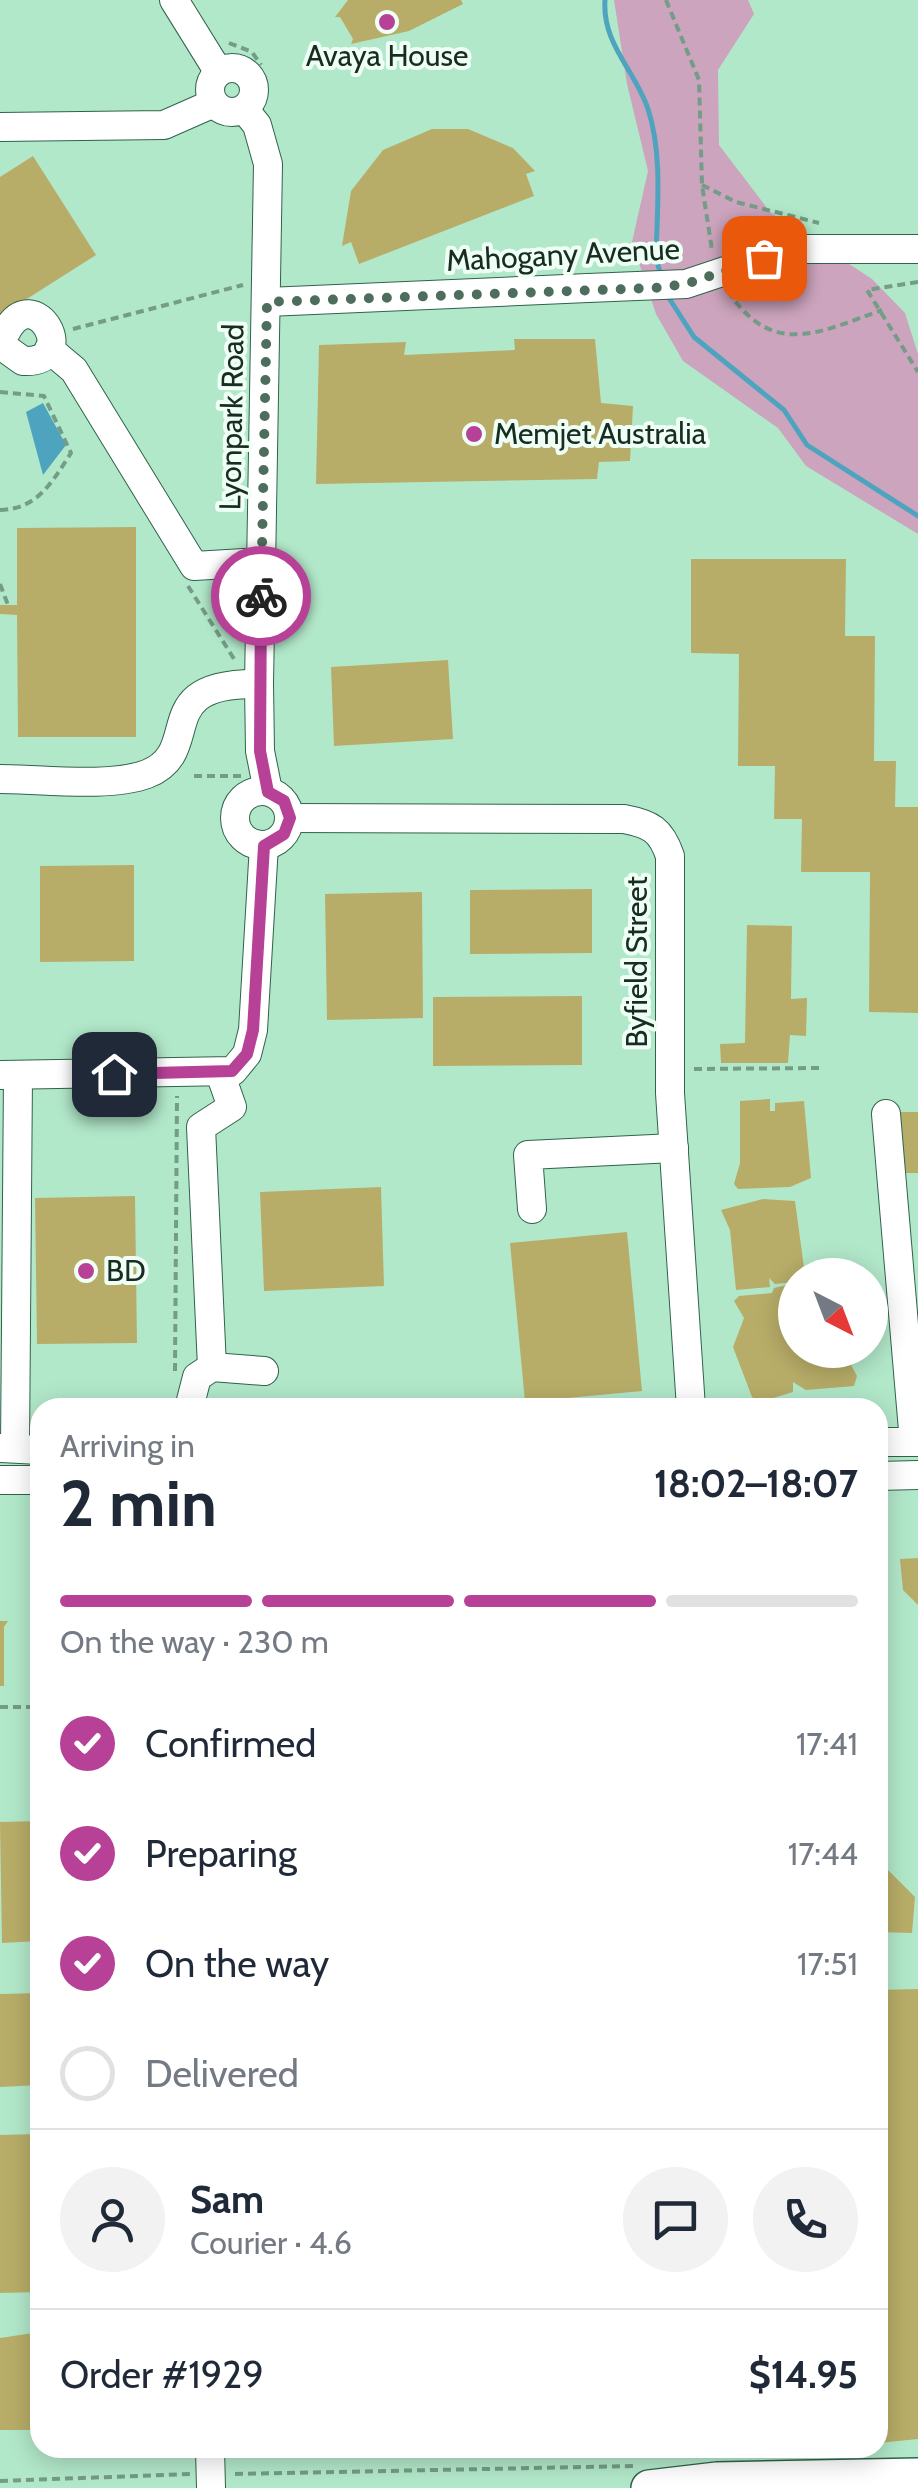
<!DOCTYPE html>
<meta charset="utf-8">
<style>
body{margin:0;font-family:Cabin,sans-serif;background:#f2f2f3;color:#1f2937;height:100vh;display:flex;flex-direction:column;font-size:38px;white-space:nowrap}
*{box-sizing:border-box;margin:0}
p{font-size:32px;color:#747a83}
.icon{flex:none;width:55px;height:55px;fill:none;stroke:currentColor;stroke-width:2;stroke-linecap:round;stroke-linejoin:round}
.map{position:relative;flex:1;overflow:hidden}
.drawer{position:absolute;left:30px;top:1398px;width:858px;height:1060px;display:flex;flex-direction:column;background:#fff;border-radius:30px;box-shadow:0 5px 25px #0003}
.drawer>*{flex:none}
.needle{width:65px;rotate:138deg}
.fabs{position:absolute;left:778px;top:1258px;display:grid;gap:20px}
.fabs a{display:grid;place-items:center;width:110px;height:110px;border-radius:50%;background:#fff;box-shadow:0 5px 25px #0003;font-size:50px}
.pin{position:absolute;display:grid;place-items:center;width:85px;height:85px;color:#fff;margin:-42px;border-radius:20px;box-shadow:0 5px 15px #0006}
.courier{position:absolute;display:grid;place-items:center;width:100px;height:100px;margin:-50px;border:8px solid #b74197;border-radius:50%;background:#fff;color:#222;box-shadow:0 2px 12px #0007}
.headline em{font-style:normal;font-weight:700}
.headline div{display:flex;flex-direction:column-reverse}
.headline{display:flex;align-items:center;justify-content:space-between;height:170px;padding:0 30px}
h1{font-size:65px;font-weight:700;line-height:75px}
.bar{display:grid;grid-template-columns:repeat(4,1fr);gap:15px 10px;align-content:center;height:120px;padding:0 30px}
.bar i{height:12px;border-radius:8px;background:#e0e1e3}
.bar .current{background:#b74197}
.bar p{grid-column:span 4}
.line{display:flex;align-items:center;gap:25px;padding:0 30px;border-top:2px solid #e0e1e3}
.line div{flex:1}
.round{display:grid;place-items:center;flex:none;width:105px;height:105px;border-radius:52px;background:#f2f2f3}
ol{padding:0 30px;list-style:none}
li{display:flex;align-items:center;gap:30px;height:110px}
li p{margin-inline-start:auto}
li .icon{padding:10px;border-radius:50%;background:#b74197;color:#fff;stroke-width:4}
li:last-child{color:#747a83}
li i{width:55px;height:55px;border:5px solid #e0e1e3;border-radius:50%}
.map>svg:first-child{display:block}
</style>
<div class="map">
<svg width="918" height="2488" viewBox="0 0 918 2488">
<rect width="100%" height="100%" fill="#b2e8ca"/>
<path fill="#cca4bd" d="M 614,0 L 748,0 L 754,14 L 718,70 L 719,145 L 770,212 L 872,279 L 905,313 L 918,354 L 918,534 L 806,466 L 778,428 L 683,361 L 656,314 L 632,242 L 648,171 L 627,84 Z"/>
<path fill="#4ea4be" d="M 43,403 L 66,445 L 43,475 L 26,412 Z"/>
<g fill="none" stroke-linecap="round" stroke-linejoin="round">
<g stroke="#4ea4be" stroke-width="5">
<path d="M 605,0 C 602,44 635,70 648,109 C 663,155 657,210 656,259 L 661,275"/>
<path d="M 667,295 L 694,337 L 784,410 L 807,445 L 918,516"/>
</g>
</g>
<g fill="#b8ad68">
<path d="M 348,0 L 461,0 L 463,4 L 409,31 L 351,44 L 353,39 L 340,17 L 335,17 Z"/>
<path d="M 432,129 L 468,129 L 513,148 L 535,171 L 526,174 L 534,196 L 359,264 L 351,242 L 342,246 L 351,191 L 383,150 Z"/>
<path d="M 33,156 L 96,255 L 0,316 L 0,177 Z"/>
<path d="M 514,339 L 595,339 L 601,403 L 633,406 L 630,461 L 599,462 L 597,479 L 316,484 L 319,345 L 406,342 L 404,355 L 515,350 Z"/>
<path d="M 136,527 L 136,737 L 18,737 L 17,615 L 0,614 L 0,605 L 17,605 L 17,528 Z"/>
<path d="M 691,559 L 846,559 L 845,636 L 875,636 L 874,761 L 896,761 L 895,807 L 918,807 L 918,1013 L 869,1012 L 870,872 L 801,872 L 802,819 L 774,819 L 775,766 L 738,766 L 739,654 L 691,653 Z"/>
<path d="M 448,660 L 453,739 L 334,746 L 331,667 Z"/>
<path d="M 134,865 L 134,961 L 40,962 L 40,866 Z"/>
<path d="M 592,889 L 592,953 L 470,954 L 470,890 Z"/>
<path d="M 422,892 L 423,1018 L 327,1020 L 325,894 Z"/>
<path d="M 747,925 L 792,926 L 791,999 L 807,998 L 806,1036 L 790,1035 L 788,1063 L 721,1063 L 720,1044 L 745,1043 Z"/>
<path d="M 582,996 L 582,1065 L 433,1066 L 433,997 Z"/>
<path d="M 770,1099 L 770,1111 L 775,1111 L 775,1103 L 804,1101 L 811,1178 L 790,1187 L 738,1189 L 734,1184 L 740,1163 L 740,1101 Z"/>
<rect x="900" y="1112" width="18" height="61"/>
<path d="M 381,1187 L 384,1286 L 264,1291 L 260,1192 Z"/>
<path d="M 135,1196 L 137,1343 L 37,1344 L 35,1198 Z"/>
<path d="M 763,1199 L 795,1201 L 805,1275 L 795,1275 L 795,1282 L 775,1284 L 769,1278 L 770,1287 L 736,1290 L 730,1230 L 721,1210 Z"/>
<path d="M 627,1232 L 642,1391 L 525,1402 L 510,1243 Z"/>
<path d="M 787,1285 L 786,1299 L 795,1310 L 795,1350 L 843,1350 L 857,1376 L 854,1386 L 806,1390 L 793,1382 L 793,1392 L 760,1402 L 752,1397 L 733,1347 L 744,1318 L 734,1301 L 739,1296 L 772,1293 L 774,1288 Z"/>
<path d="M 918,1558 L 918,1605 L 903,1590 L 900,1559 Z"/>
<path d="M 878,1590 L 882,1594 L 887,1795 L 878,1796 Z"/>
<path d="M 0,1621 L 8,1621 L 4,1627 L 4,1686 L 0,1686 Z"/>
<path d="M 40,1821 L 40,1941 L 2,1943 L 0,1822 Z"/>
<path d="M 878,1860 L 915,1897 L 912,1933 L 878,1932 Z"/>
<path d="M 918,1989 L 918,2439 L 878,2443 L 878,1990 Z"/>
<path d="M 40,1993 L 40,2085 L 0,2087 L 0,1994 Z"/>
<path d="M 40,2134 L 40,2292 L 0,2293 L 0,2135 Z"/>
<path d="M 40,2332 L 40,2430 L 0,2430 L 0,2338 Z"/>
</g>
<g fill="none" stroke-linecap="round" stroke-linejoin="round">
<g stroke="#30634a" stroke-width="30">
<g id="minor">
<path d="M 174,0 L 218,71"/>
<circle cx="232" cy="90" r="22"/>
<path d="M 244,109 L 257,125 L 268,164 L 259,684 L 260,751 L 268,791"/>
<path d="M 0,127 L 164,125 L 214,103"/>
<path d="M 734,268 L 793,249 L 918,249"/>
<path d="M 267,302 L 588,288"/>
<path d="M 6,332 C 34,278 83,364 23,361 L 9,351"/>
<path d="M 49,349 L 74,370 L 194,566 L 262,562"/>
<path d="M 0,779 C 41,779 109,788 147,774 C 206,751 147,682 259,684"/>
<circle cx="262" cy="818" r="27"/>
<path d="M 290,818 L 624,819 C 651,824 661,830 670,856 L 670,1093 L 691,1408"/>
<path d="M 0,1075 L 233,1071 L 247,1054 L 253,1030 L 264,845"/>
<path d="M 886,1114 L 914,1442"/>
<path d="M 532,1209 L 528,1155 L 674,1148"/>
<path d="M 212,1367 L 201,1127 L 232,1107 L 220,1073"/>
<path d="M 189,1408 L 197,1377 L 212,1367 L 264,1371"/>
<path d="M 878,1442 L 918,1442"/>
<path d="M 0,1448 L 40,1450"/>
<path d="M 15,1448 L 18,1075"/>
<path d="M 878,1476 L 918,1475"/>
<path d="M 0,1480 L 40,1480"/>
<path d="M 210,2448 L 211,2488"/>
</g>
</g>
<g stroke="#30634a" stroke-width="38">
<path id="major" d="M 649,2488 L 717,2480 L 918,2476"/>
</g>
<g stroke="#749c86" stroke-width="4" stroke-dasharray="8 5" stroke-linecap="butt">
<path d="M 666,0 L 699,80 L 702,185 L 712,250"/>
<path d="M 229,43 L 252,52 L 261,65"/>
<path d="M 702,185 L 736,202 L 819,223"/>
<path d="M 918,282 L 867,290 L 918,372"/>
<path d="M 728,291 C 773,360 822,331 882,310"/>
<path d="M 73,329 L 243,285"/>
<path d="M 0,392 L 44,396 L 71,453 C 52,482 38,509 0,510"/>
<path d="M 0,584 L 8,605"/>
<path d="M 188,586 L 236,662"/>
<path d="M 194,776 L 241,776"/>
<path d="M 694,1069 L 819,1068"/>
<path d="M 175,1371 L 177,1096"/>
<path d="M 0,1707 L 40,1707"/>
<path d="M 235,2474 L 635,2466"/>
<path d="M 0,2481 L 190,2474"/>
</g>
<use href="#minor" stroke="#fff" stroke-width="28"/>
<use href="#major" stroke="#fff" stroke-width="35"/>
<g stroke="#30634a" stroke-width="30" stroke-linecap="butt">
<path id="minor-bridge" d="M 588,288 L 686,284 L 734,268"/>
</g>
<use href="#minor-bridge" stroke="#fff" stroke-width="28"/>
</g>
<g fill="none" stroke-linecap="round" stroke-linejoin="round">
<path stroke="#4e6e5d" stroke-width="10" stroke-dasharray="0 18" d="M 261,596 L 267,302 L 654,288 L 686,284 L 764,258"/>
<path stroke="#b74197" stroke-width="12" d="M 114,1074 L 232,1071 L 247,1054 L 253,1030 L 264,846 L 284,834 L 290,818 L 284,801 L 268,792 L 260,751 L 261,596"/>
</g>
<g fill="#b74197" stroke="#effff6" stroke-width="4">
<circle cx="387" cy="22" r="10"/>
<circle cx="474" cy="434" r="10"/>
<circle cx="86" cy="1271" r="10"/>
</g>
<g text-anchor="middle" stroke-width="8" stroke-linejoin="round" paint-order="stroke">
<g font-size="30" fill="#182d22" stroke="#effff6" text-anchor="start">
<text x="387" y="66" text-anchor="middle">Avaya House</text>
<text x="494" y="444">Memjet Australia</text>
<text x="106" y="1281">BD</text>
</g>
<g font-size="30" fill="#182d22" stroke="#effff6">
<text transform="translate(563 255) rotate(-3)" y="10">Mahogany Avenue</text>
<text transform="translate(232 417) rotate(-89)" y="10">Lyonpark Road</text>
<text transform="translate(637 962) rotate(-90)" y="10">Byfield Street</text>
</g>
</g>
</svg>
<div class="fabs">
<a><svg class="needle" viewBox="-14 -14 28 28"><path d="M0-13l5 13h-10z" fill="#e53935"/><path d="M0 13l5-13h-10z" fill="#747a83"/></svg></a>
</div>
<div class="pin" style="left:764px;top:258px;background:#ea580c"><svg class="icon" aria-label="bag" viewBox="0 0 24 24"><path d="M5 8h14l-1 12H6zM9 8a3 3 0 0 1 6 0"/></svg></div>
<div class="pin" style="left:114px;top:1074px;background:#1f2937"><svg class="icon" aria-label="home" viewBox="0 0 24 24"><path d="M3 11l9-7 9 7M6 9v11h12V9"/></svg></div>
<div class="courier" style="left:261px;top:596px"><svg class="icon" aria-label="bike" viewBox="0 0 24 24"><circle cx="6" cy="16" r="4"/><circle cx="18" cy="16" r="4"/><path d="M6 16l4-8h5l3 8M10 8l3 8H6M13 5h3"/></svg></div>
<section class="drawer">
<div class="headline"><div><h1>2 min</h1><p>Arriving in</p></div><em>18:02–18:07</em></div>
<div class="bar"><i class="current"></i><i class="current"></i><i class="current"></i><i></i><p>On the way · 230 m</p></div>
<ol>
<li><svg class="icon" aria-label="check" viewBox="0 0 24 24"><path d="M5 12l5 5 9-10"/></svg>Confirmed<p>17:41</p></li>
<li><svg class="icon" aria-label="check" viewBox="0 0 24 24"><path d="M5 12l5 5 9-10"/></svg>Preparing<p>17:44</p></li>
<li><svg class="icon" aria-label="check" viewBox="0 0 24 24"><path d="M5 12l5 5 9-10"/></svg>On the way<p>17:51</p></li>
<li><i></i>Delivered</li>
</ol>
<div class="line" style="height:180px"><a class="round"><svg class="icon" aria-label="person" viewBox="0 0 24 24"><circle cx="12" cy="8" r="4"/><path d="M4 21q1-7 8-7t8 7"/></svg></a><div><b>Sam</b><p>Courier · 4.6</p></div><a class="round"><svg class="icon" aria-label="chat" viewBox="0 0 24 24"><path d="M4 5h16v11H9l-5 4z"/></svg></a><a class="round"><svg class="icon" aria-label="phone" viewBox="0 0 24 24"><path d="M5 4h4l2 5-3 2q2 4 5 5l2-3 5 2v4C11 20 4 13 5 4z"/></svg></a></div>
<div class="line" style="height:130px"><div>Order #1929</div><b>$14.95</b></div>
</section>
</div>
